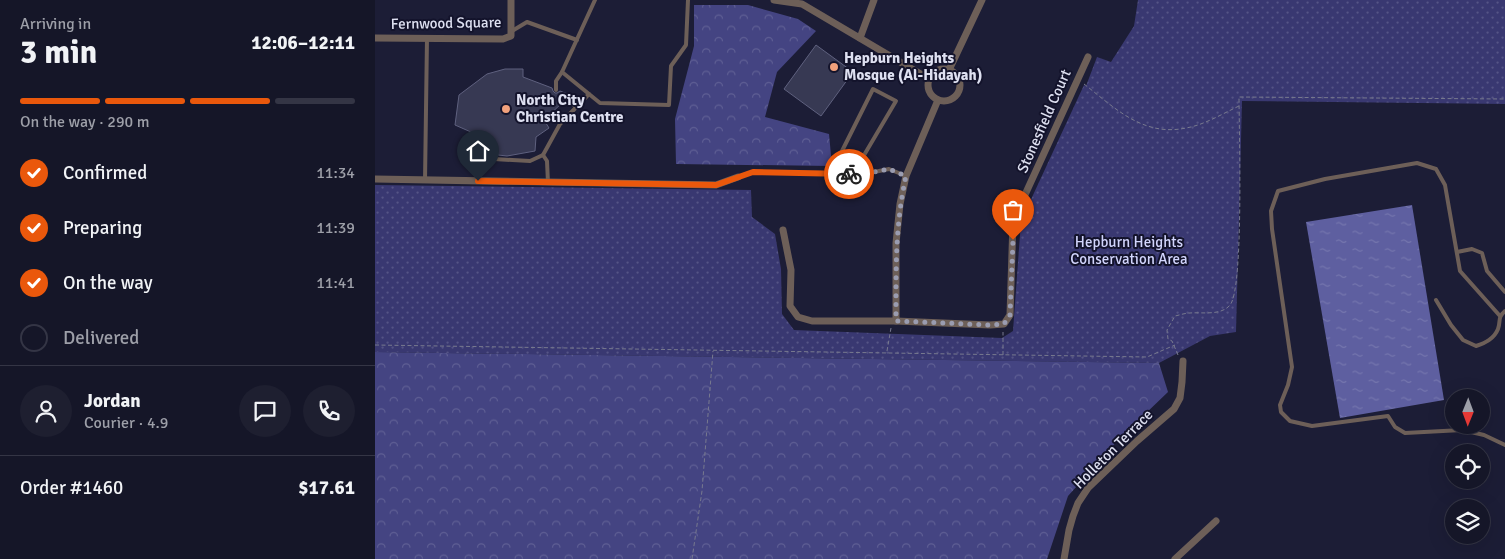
<!DOCTYPE html>
<meta charset="utf-8">
<style>
body{margin:0;font-family:Signika,sans-serif;background:#1e1f30;color:#f1f3f6;height:100vh;display:flex;flex-direction:column;font-size:19px;white-space:nowrap}
*{box-sizing:border-box;margin:0}
p{font-size:16px;color:#9d9fa8}
.icon{flex:none;width:28px;height:28px;fill:none;stroke:currentColor;stroke-width:2;stroke-linecap:round;stroke-linejoin:round}
.map{position:relative;flex:1;overflow:hidden}
.sheet{display:flex;flex-direction:column;background:#151628;width:375px}
.sheet>*{flex:none}
.needle{width:32px;rotate:181deg}
.controls{position:absolute;left:1070px;top:389px;display:grid;gap:10px}
.controls a{display:grid;place-items:center;width:45px;height:45px;border-radius:50%;background:#151628;box-shadow:0 5px 20px #0002,0 0 0 1px #343545;font-size:25px}
.pin{position:absolute;display:grid;place-items:center;width:42px;height:42px;color:#fff;margin:-51px -21px;border-radius:50% 50% 50% 0;rotate:-45deg;box-shadow:0 0 5px #0007}
.pin .icon{rotate:45deg}
.courier{position:absolute;display:grid;place-items:center;width:50px;height:50px;margin:-25px;border:4px solid #ea580c;border-radius:50%;background:#fff;color:#222;box-shadow:0 1px 6px #0007}
.summary em{font-style:normal;font-weight:700}
.summary div{display:flex;flex-direction:column-reverse}
.summary{display:flex;align-items:center;justify-content:space-between;height:85px;padding:0 20px}
h1{font-size:32px;font-weight:700;line-height:38px}
.bar{display:grid;grid-template-columns:repeat(4,1fr);gap:8px 5px;align-content:center;height:60px;padding:0 20px}
.bar i{height:6px;border-radius:4px;background:#343545}
.bar .active{background:#ea580c}
.bar p{grid-column:span 4}
.line{display:flex;align-items:center;gap:12px;padding:0 20px;border-top:1px solid #343545}
.line div{flex:1}
.round{display:grid;place-items:center;flex:none;width:52px;height:52px;border-radius:26px;background:#1e1f30}
ol{padding:0 20px;list-style:none}
li{display:flex;align-items:center;gap:15px;height:55px}
li p{margin-inline-start:auto}
li .icon{padding:5px;border-radius:50%;background:#ea580c;color:#fff;stroke-width:4}
li:last-child{color:#9d9fa8}
li i{width:28px;height:28px;border:2px solid #343545;border-radius:50%}
main{display:flex;flex:1;min-height:0}
.map>svg:first-child{display:block}
</style>
<main>
<section class="sheet">
<div class="summary"><div><h1>3 min</h1><p>Arriving in</p></div><em>12:06–12:11</em></div>
<div class="bar"><i class="active"></i><i class="active"></i><i class="active"></i><i></i><p>On the way · 290 m</p></div>
<ol>
<li><svg class="icon" aria-label="check" viewBox="0 0 24 24"><path d="M5 12l5 5 9-10"/></svg>Confirmed<p>11:34</p></li>
<li><svg class="icon" aria-label="check" viewBox="0 0 24 24"><path d="M5 12l5 5 9-10"/></svg>Preparing<p>11:39</p></li>
<li><svg class="icon" aria-label="check" viewBox="0 0 24 24"><path d="M5 12l5 5 9-10"/></svg>On the way<p>11:41</p></li>
<li><i></i>Delivered</li>
</ol>
<div class="line" style="height:90px"><a class="round"><svg class="icon" aria-label="person" viewBox="0 0 24 24"><circle cx="12" cy="8" r="4"/><path d="M4 21q1-7 8-7t8 7"/></svg></a><div><b>Jordan</b><p>Courier · 4.9</p></div><a class="round"><svg class="icon" aria-label="chat" viewBox="0 0 24 24"><path d="M4 5h16v11H9l-5 4z"/></svg></a><a class="round"><svg class="icon" aria-label="phone" viewBox="0 0 24 24"><path d="M5 4h4l2 5-3 2q2 4 5 5l2-3 5 2v4C11 20 4 13 5 4z"/></svg></a></div>
<div class="line" style="height:65px"><div>Order #1460</div><b>$17.61</b></div>
</section>
<div class="map">
<svg width="1130" height="559" viewBox="0 0 1130 559">
<defs>
<pattern id="grass-dots" width="8" height="8" patternUnits="userSpaceOnUse" patternTransform="scale(1.25)"><rect width="8" height="8" fill="#393871"/><path d="M2 2h.1M6 6h.1" fill="none" stroke="#555486" stroke-width="1.8" stroke-linecap="round"/></pattern>
<pattern id="forest-crowns" width="20" height="18" patternUnits="userSpaceOnUse" patternTransform="scale(1.25)"><rect width="20" height="18" fill="#444482"/><path d="M2 6a3 3 0 1 1 6 0M12 15a3 3 0 1 1 6 0" fill="none" stroke="#5f5f94"/></pattern>
<pattern id="water-ripples" width="26" height="14" patternUnits="userSpaceOnUse" patternTransform="scale(1.25)"><rect width="26" height="14" fill="#5e5fa0"/><path d="M2 4q2-2 4 0t4 0M15 11q2-2 4 0t4 0" fill="none" stroke="#7576ae"/></pattern>
</defs>
<rect width="100%" height="100%" fill="#1c1d36"/>
<path fill="url(#grass-dots)" d="M 763,0 L 1130,0 L 1130,104 L 867,101 L 861,332 L 835,336 L 784,363 L 0,352 L 0,185 L 376,190 L 377,217 L 400,234 L 406,269 L 407,314 L 419,330 L 627,338 L 638,331 L 646,221 L 709,85 L 711,86 L 722,57 L 736,62 L 759,26 Z"/>
<g fill="url(#forest-crowns)">
<path d="M 319,5 L 373,5 L 423,19 L 441,31 L 402,72 L 390,117 L 454,134 L 457,166 L 301,164 L 300,119 L 319,46 Z"/>
<path d="M 0,352 L 784,363 L 793,392 L 744,439 L 693,496 L 672,559 L 0,559 Z"/>
</g>
<path fill="url(#water-ripples)" d="M 1037,205 L 1069,400 L 965,418 L 931,222 Z"/>
<g fill="#373953" stroke="#5f617f">
<path d="M 441,45 L 478,72 L 446,116 L 409,89 Z"/>
<path d="M 130,69 L 148,69 L 148,77 L 177,88 L 178,91 L 180,93 L 182,93 L 185,91 L 195,95 L 189,95 L 187,98 L 189,101 L 169,120 L 174,128 L 161,137 L 160,151 L 132,156 L 123,155 L 121,143 L 80,125 L 84,95 L 112,74 Z"/>
</g>
<g fill="none" stroke-linecap="round" stroke-linejoin="round">
<g stroke="#787a8f" stroke-width="1" stroke-dasharray="4 2.5" stroke-linecap="butt">
<path d="M 709,84 C 740,108 768,137 811,128 C 829,125 847,114 864,106"/>
<path d="M 0,345 L 772,357 L 800,345"/>
<path d="M 512,351 L 516,328"/>
<path d="M 628,355 L 628,332"/>
<path d="M 803,355 L 797,341 L 793,339 L 792,330 L 800,316 C 805,315 810,313 815,313 C 827,312 846,316 855,305 C 869,289 864,129 864,97 L 1130,99"/>
<path d="M 317,559 L 327,491 L 338,351"/>
</g>
<g stroke="#6d5f58" stroke-width="4">
<path d="M 220,0 L 187,72 L 225,103 L 294,105 L 296,66 L 311,45 L 313,0"/>
<path d="M 137,31 L 152,22 L 202,40"/>
<path d="M 181,90 L 181,81 L 187,72"/>
<path d="M 191,98 L 201,107"/>
<path d="M 119,159 L 155,161 L 168,155"/>
<path d="M 485,162 L 467,151 L 498,89 L 521,101 L 485,162 L 486,170"/>
<path d="M 363,177 L 378,172 L 476,174 L 486,170 L 499,172 L 514,169 L 531,176"/>
<path d="M 50,181 L 52,38"/>
<path d="M 173,183 L 172,161 L 168,155 L 185,124 L 214,94"/>
<path d="M 1082,252 L 1097,249 L 1107,253 L 1112,271 L 1130,292"/>
<path d="M 1061,300 L 1076,325 L 1088,340 L 1101,346 C 1110,343 1119,339 1123,329 C 1126,321 1122,318 1130,311"/>
<path d="M 1125,316 L 1085,271 L 1070,185 L 1061,169 L 1042,163 L 950,179 L 903,191 L 896,211 L 897,229 L 917,367 L 913,385 L 905,405 L 906,412 L 915,421 L 937,426 L 1013,416 L 1020,427 L 1030,433 L 1087,430 L 1109,435 L 1130,445"/>
</g>
<g stroke="#6d5f58" stroke-width="7">
<path d="M 399,0 L 427,4 L 554,79"/>
<path d="M 0,38 L 128,39 L 136,36 L 136,0"/>
<path d="M 485,38 L 499,0"/>
<circle cx="569" cy="85" r="16"/>
<path d="M 574,70 L 607,0"/>
<path d="M 0,179 L 341,185 L 363,177"/>
<path d="M 408,230 L 416,270 L 415,306 L 423,317 L 437,321 L 521,321 L 615,325 L 629,324 L 635,315 L 638,221 L 713,57"/>
<path d="M 521,321 L 521,243 L 525,204 L 531,176 L 563,100"/>
<path d="M 689,559 L 694,530 L 698,516 L 703,503 L 713,488 L 762,441 L 799,409 L 805,398 L 807,382 L 808,361"/>
<path d="M 800,559 L 841,521"/>
</g>
</g>
<g fill="none" stroke-linecap="round" stroke-linejoin="round">
<path stroke="#9a9cb0" stroke-width="5" stroke-dasharray="0 9" d="M 474,174 L 486,170 L 499,172 L 514,169 L 531,176 C 520,226 521,270 521,321 L 615,325 L 629,324 L 635,315 L 638,240"/>
<path stroke="#ea580c" stroke-width="6" d="M 103,181 L 341,185 L 378,172 L 474,174"/>
</g>
<g fill="#f1a17c" stroke="#13132b" stroke-width="2">
<circle cx="459" cy="67" r="5"/>
<circle cx="131" cy="109" r="5"/>
</g>
<g text-anchor="middle" stroke-width="4" stroke-linejoin="round" paint-order="stroke">
<g font-size="15" fill="#dee0f1" stroke="#13132b">
<text transform="translate(71 23) rotate(-1)" y="5">Fernwood Square</text>
<text transform="translate(669 121) rotate(-66)" y="5">Stonesfield Court</text>
<text transform="translate(738 449) rotate(-45)" y="5">Holleton Terrace</text>
</g>
<g font-size="15" font-weight="bold" fill="#dee0f1" stroke="#13132b" text-anchor="start">
<text x="469" y="63">Hepburn Heights<tspan x="469" dy="17">Mosque (Al-Hidayah)</tspan></text>
<text x="141" y="105">North City<tspan x="141" dy="17">Christian Centre</tspan></text>
</g>
<g font-size="15" fill="#d2d5fc" stroke="#13132b">
<text x="754" y="247">Hepburn Heights<tspan x="754" dy="17">Conservation Area</tspan></text>
</g>
</g>
</svg>
<div class="controls">
<a><svg class="needle" viewBox="-14 -14 28 28"><path d="M0-13l5 13h-10z" fill="#e53935"/><path d="M0 13l5-13h-10z" fill="#9d9fa8"/></svg></a>
<a><svg class="icon" aria-label="locate" viewBox="0 0 24 24"><circle cx="12" cy="12" r="6"/><path d="M12 2v4M12 18v4M2 12h4M18 12h4"/></svg></a>
<a><svg class="icon" aria-label="layers" viewBox="0 0 24 24"><path d="M12 4l9 5-9 5-9-5zM3 14l9 5 9-5"/></svg></a>
</div>
<div class="pin" style="left:638px;top:240px;background:#ea580c"><svg class="icon" aria-label="bag" viewBox="0 0 24 24"><path d="M5 8h14l-1 12H6zM9 8a3 3 0 0 1 6 0"/></svg></div>
<div class="pin" style="left:103px;top:181px;background:#1f2937"><svg class="icon" aria-label="home" viewBox="0 0 24 24"><path d="M3 11l9-7 9 7M6 9v11h12V9"/></svg></div>
<div class="courier" style="left:474px;top:174px"><svg class="icon" aria-label="bike" viewBox="0 0 24 24"><circle cx="6" cy="16" r="4"/><circle cx="18" cy="16" r="4"/><path d="M6 16l4-8h5l3 8M10 8l3 8H6M13 5h3"/></svg></div>
</div>
</main>
